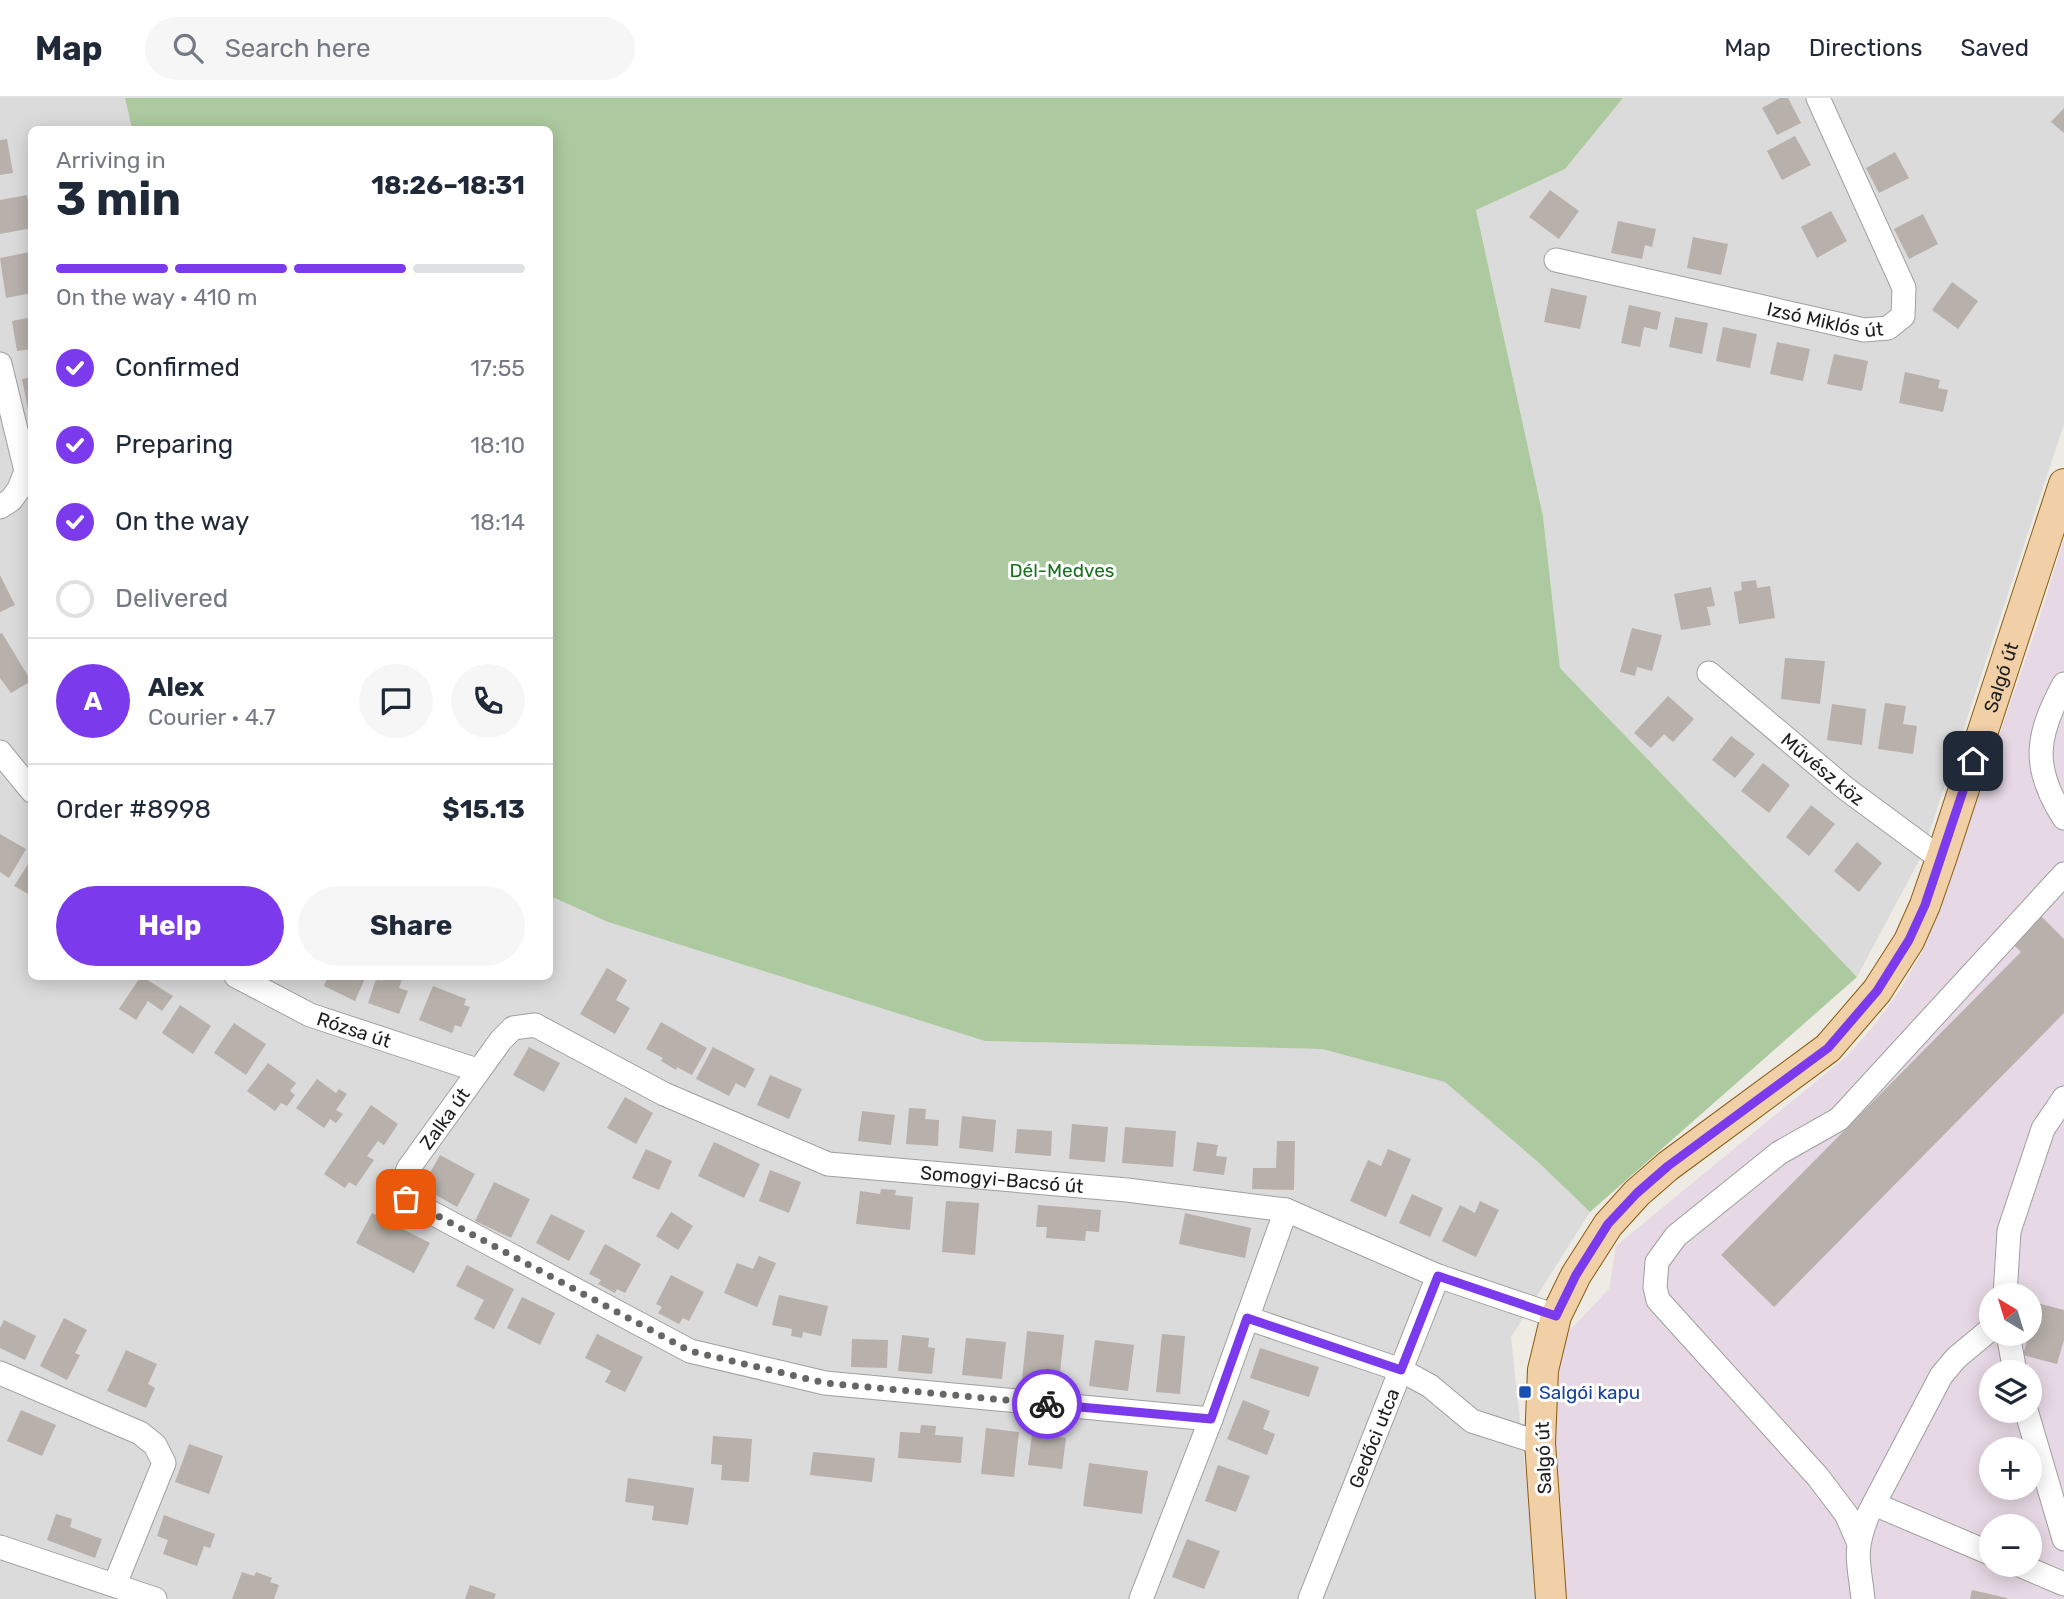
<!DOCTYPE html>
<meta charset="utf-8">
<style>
body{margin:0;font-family:Rubik,sans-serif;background:#f6f6f7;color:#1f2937;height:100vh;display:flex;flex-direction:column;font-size:26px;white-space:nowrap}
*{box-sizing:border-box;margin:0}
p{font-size:23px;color:#747a83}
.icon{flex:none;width:38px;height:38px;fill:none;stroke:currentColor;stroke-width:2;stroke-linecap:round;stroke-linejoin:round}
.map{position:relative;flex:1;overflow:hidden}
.side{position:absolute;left:28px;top:28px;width:525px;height:854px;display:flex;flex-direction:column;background:#fff;border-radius:10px;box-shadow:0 4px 18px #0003}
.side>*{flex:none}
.needle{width:46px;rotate:322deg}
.tools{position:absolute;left:1979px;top:1185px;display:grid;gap:14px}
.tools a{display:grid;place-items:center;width:63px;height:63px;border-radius:50%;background:#fff;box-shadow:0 4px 18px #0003;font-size:35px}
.pin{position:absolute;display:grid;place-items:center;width:60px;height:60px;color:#fff;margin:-30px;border-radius:14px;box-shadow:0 4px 10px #0006}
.courier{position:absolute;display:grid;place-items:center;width:70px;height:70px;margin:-35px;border:5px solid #7c3aed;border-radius:50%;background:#fff;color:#222;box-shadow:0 2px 9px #0007}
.head em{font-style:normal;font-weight:700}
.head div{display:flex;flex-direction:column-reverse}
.head{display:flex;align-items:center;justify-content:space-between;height:119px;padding:0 28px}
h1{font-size:46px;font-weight:700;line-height:52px}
.bar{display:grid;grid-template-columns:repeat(4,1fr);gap:10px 7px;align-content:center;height:84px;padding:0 28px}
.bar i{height:9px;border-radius:5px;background:#e0e1e3}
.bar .active{background:#7c3aed}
.bar p{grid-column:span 4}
.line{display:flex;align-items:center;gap:18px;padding:0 28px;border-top:2px solid #e0e1e3}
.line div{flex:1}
.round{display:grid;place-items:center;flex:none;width:74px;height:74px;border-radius:37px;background:#f6f6f7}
ol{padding:0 28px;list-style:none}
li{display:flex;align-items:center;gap:21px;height:77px}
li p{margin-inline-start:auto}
li .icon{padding:7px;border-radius:50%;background:#7c3aed;color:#fff;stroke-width:4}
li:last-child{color:#747a83}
li i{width:38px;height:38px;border:4px solid #e0e1e3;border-radius:50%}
.action{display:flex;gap:14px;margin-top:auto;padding:14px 28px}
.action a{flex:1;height:80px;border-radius:42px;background:#7c3aed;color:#fff;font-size:28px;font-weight:700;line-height:80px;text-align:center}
.action a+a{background:#f6f6f7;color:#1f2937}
header{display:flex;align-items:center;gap:42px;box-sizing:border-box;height:98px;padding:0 35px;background:#fff;border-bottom:2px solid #e0e1e3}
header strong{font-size:33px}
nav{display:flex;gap:38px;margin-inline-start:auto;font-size:24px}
.search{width:490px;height:63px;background:#f6f6f7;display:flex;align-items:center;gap:18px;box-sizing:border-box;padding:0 24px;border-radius:38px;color:#747a83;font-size:26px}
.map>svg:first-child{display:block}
</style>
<header>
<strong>Map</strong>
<div class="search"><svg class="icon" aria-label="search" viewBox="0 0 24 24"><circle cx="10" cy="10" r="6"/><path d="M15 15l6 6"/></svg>Search here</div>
<nav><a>Map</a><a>Directions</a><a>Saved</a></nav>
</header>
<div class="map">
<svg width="2064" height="1501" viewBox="0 0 2064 1501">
<rect width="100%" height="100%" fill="#eeebe5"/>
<g fill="#dcdbdb">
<path d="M 0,0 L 125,0 L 132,31 L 32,32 L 32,878 L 550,878 L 550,798 L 608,824 L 985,943 L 1322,951 L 1445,984 L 1538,1064 L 1590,1114 L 1511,1239 L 1539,1501 L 0,1501 Z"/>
<path d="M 1623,0 L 2064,0 L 2064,326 L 1922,757 L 1857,879 L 1560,570 L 1543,418 L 1476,111 L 1565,71 Z"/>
</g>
<path fill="#e6d8e4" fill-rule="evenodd" d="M 2064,441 L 2064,1501 L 1560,1501 L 1549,1380 L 1560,1238 L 1575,1227 L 1609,1191 L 1616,1148 L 1847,958 L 1873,929 L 1900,892 L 1920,858 L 1938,815 L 2038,525 ZM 1992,1197 L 2030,1197 L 2030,1236 L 1992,1236 ZM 1992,1274 L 2030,1274 L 2030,1312 L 1992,1312 ZM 1992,1351 L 2030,1351 L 2030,1390 L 1992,1390 ZM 1992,1428 L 2030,1428 L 2030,1466 L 1992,1466 Z"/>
<path fill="#acc99f" d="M 125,0 L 1623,0 L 1565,71 L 1476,112 L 1543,418 L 1560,570 L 1857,879 L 1590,1114 L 1538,1064 L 1445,984 L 1322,951 L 985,943 L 608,824 L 550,798 L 550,32 L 132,31 Z"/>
<g fill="#b7b0ab">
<path d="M 1780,0 L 1788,0 L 1801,25 L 1777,37 L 1762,10 Z"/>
<path d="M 2064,10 L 2064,35 L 2051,24 Z"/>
<path d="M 1795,38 L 1811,67 L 1782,82 L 1767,53 Z"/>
<path d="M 7,41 L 13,75 L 0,77 L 0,42 Z"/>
<path d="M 1895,54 L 1909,80 L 1879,95 L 1866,70 Z"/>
<path d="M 1550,92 L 1579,113 L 1559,141 L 1529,119 Z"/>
<path d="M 27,97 L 32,130 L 0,136 L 0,102 Z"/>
<path d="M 1831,113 L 1847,143 L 1817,160 L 1801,129 Z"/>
<path d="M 1923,116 L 1938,146 L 1909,161 L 1894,131 Z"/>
<path d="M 1618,123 L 1656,131 L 1652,149 L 1645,147 L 1642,161 L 1611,155 Z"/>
<path d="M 1693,139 L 1728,146 L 1721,177 L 1687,170 Z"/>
<path d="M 30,154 L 32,195 L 6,200 L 0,160 Z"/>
<path d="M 1952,184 L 1978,203 L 1958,231 L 1932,212 Z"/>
<path d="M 1551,190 L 1587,198 L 1580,231 L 1544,224 Z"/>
<path d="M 1629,207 L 1661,214 L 1657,232 L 1644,229 L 1640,249 L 1621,245 Z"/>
<path d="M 32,219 L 32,251 L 17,253 L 12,223 Z"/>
<path d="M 1675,219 L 1708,225 L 1702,256 L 1669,249 Z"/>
<path d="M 1723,229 L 1757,236 L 1750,270 L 1716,263 Z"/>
<path d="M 1777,244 L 1810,251 L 1803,283 L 1770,276 Z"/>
<path d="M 1834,256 L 1868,263 L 1862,293 L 1827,286 Z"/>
<path d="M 1905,274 L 1940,282 L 1938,290 L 1948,292 L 1943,314 L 1899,305 Z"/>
<path d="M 32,279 L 32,316 L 29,316 L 22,281 Z"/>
<path d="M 0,477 L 15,507 L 0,514 Z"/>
<path d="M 1756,482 L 1757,490 L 1770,488 L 1775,520 L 1739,526 L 1734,494 L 1742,492 L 1741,484 Z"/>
<path d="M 1711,489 L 1715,508 L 1707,509 L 1711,527 L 1681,532 L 1674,496 Z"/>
<path d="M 1632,530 L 1662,537 L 1652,573 L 1637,569 L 1635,578 L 1620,574 Z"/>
<path d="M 2,535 L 31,583 L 11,595 L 0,580 L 0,536 Z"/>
<path d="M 1785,560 L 1825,563 L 1820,606 L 1781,601 Z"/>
<path d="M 1668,598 L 1694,621 L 1673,644 L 1664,636 L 1651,650 L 1634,635 Z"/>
<path d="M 1885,605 L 1906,608 L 1903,626 L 1917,628 L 1913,656 L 1878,651 Z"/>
<path d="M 1832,606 L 1866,611 L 1862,647 L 1827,642 Z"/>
<path d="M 1731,638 L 1755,656 L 1735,680 L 1712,662 Z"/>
<path d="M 1763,665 L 1790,687 L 1769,715 L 1741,693 Z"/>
<path d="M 1811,707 L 1835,726 L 1809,758 L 1786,739 Z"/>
<path d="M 0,736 L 26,751 L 9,780 L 0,774 Z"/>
<path d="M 1857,744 L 1882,765 L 1859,794 L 1834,773 Z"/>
<path d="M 32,760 L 32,798 L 14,788 Z"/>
<path d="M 2038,815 L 2064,841 L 2064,915 L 1774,1209 L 1721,1157 L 2021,854 L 2010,843 Z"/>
<path d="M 607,870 L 627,882 L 616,902 L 630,910 L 615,936 L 580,916 Z"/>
<path d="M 141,878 L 173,898 L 162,913 L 148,903 L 136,922 L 119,911 Z"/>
<path d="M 328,878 L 366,878 L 355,903 L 324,888 Z"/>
<path d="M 384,878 L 403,878 L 399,890 L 408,893 L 399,916 L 368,905 L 376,881 L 382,883 Z"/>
<path d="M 433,888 L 466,901 L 464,907 L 470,909 L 461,929 L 455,927 L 452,935 L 419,922 Z"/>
<path d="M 180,907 L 211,928 L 193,956 L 162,935 Z"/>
<path d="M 661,924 L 707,950 L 692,977 L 677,969 L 676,972 L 661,963 L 663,960 L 646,951 Z"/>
<path d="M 234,925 L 266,946 L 246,977 L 214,955 Z"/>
<path d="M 529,949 L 560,965 L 544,994 L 513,977 Z"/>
<path d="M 713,949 L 755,971 L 745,990 L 736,985 L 729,998 L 696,981 Z"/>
<path d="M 268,965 L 296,985 L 290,993 L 295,997 L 287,1008 L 281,1005 L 275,1013 L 247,993 Z"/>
<path d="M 770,977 L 802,991 L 789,1021 L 757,1007 Z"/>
<path d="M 317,981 L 336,995 L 339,991 L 347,996 L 336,1012 L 343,1016 L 336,1025 L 330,1021 L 324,1030 L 296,1010 Z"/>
<path d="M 625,999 L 653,1015 L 636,1046 L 607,1030 Z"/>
<path d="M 371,1007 L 398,1026 L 384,1047 L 378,1043 L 367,1058 L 374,1062 L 356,1088 L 349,1084 L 345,1090 L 324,1076 Z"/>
<path d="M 909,1010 L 926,1011 L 925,1021 L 939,1022 L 938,1048 L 906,1046 Z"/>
<path d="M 862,1013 L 895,1017 L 891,1047 L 858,1043 Z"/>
<path d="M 962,1018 L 996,1022 L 993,1054 L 959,1050 Z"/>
<path d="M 1072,1026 L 1108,1029 L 1105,1064 L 1069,1061 Z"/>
<path d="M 1125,1029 L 1176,1033 L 1173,1069 L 1122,1065 Z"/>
<path d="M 1017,1031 L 1052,1033 L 1051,1058 L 1015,1055 Z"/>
<path d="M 1277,1043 L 1295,1043 L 1294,1092 L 1252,1091 L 1253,1070 L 1276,1070 Z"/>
<path d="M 714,1044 L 760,1066 L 744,1100 L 698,1078 Z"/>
<path d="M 1197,1044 L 1218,1047 L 1216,1058 L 1227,1059 L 1224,1077 L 1193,1073 Z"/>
<path d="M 646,1051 L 672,1063 L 659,1092 L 632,1080 Z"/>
<path d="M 1388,1051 L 1411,1061 L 1386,1119 L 1350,1103 L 1368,1062 L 1381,1068 Z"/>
<path d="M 440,1057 L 475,1076 L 457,1109 L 422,1089 Z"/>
<path d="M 770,1072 L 801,1084 L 789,1115 L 759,1103 Z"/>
<path d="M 494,1084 L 530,1101 L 511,1140 L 475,1123 Z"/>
<path d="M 881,1091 L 896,1092 L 895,1097 L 913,1099 L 910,1132 L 856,1126 L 860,1093 L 880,1096 Z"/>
<path d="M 1412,1096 L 1443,1110 L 1430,1139 L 1399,1125 Z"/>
<path d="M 946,1103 L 979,1105 L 975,1157 L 942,1154 Z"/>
<path d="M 1480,1103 L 1499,1112 L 1476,1159 L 1442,1143 L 1460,1107 L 1475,1115 Z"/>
<path d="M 1038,1107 L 1101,1112 L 1099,1134 L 1086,1133 L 1085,1143 L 1046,1140 L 1047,1129 L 1036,1129 Z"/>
<path d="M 671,1114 L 693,1128 L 678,1152 L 656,1138 Z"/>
<path d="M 372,1115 L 430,1145 L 414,1175 L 356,1145 Z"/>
<path d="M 1185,1115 L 1251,1130 L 1245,1160 L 1179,1146 Z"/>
<path d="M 551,1116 L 585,1133 L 569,1163 L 536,1145 Z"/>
<path d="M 605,1146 L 641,1166 L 625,1195 L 617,1191 L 615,1195 L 598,1186 L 601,1182 L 589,1176 Z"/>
<path d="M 759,1158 L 776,1165 L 757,1209 L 724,1195 L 737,1165 L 753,1171 Z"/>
<path d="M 467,1167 L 514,1191 L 494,1231 L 474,1221 L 484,1202 L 456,1188 Z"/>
<path d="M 671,1177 L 704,1194 L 689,1223 L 683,1220 L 679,1226 L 658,1215 L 662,1209 L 656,1206 Z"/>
<path d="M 779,1197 L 828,1208 L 821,1238 L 803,1234 L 802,1240 L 791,1238 L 792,1231 L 772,1227 Z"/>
<path d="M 522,1199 L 555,1215 L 540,1247 L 507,1230 Z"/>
<path d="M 2037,1205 L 2064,1212 L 2064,1242 L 2057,1266 L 2023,1257 Z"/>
<path d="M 64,1220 L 87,1232 L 75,1255 L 80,1257 L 67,1282 L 40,1268 Z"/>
<path d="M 4,1222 L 36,1238 L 25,1262 L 0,1250 L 0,1230 Z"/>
<path d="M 1027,1233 L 1064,1237 L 1059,1285 L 1022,1282 Z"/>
<path d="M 597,1236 L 643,1259 L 625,1294 L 605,1284 L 611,1273 L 585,1260 Z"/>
<path d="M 1162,1236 L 1185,1238 L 1180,1296 L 1156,1294 Z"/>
<path d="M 902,1237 L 929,1240 L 928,1249 L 935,1250 L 932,1276 L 898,1273 Z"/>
<path d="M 966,1240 L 1006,1244 L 1002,1281 L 962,1277 Z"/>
<path d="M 852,1241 L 888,1242 L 887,1270 L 851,1269 Z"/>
<path d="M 1095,1242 L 1134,1247 L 1128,1293 L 1089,1288 Z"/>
<path d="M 1260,1250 L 1319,1269 L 1309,1299 L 1250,1280 Z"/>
<path d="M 126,1252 L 157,1266 L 148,1286 L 155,1290 L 146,1310 L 107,1293 Z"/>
<path d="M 1243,1302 L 1270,1313 L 1263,1331 L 1275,1336 L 1267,1357 L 1227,1341 Z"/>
<path d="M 21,1312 L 56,1327 L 42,1358 L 7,1343 Z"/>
<path d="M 921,1327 L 936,1328 L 935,1337 L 963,1339 L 961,1365 L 898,1360 L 900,1334 L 920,1335 Z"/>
<path d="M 986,1330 L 1019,1334 L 1014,1379 L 981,1376 Z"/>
<path d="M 1032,1336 L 1066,1340 L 1062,1371 L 1028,1367 Z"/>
<path d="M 713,1338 L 752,1341 L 749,1384 L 721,1382 L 722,1367 L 711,1366 Z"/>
<path d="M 189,1346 L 223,1358 L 209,1396 L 175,1384 Z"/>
<path d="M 813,1354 L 875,1360 L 872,1384 L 810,1377 Z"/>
<path d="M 1089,1365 L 1148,1373 L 1142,1416 L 1083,1408 Z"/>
<path d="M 1218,1367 L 1250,1378 L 1236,1414 L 1205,1403 Z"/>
<path d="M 628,1380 L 694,1390 L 688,1427 L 652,1422 L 654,1408 L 625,1404 Z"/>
<path d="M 56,1416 L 72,1421 L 70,1429 L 102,1441 L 95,1460 L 47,1442 Z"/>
<path d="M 164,1417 L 215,1436 L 210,1450 L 204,1448 L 197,1468 L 163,1456 L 168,1442 L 157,1438 Z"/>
<path d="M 1187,1441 L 1220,1453 L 1204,1491 L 1172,1479 Z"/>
<path d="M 242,1474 L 254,1478 L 256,1474 L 272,1480 L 270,1484 L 279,1487 L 274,1501 L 232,1501 Z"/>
<path d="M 470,1487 L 496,1496 L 494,1501 L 465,1501 Z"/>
<path d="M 1972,1492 L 2007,1500 L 2007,1501 L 1970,1501 Z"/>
</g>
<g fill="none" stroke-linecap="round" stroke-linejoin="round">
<g stroke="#9f9f9f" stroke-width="25">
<g id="minor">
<path id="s1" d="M 1556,162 L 1864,232 L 1888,230 L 1903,218 L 1904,190 L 1818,0"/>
<path d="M 0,266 L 26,373 L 19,391 L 11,402 L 0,409"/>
<path id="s2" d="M 1709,575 L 1845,690 L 1941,761"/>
<path d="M 2064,586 C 2036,638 2031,669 2064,720"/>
<path d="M 0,654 L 32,693"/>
<path id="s3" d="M 236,878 L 310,917 L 477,972"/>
<path d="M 2005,1197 L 2009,1133 L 2043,1031 L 2064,1000"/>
<path d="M 1247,1220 L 1401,1272 L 1430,1288 L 1472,1323 L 1540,1345"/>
<path d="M 2008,1236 L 2015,1274"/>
<path d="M 0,1275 L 140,1335 L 155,1347 L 164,1365 L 115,1486"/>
<path d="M 2026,1312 L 2064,1441"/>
<path id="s4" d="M 1211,1321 L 825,1285 L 690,1253 L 406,1101 L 403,1087 L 408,1071 L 501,942 L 513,930 L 535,927 L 664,996 L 828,1066 L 1127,1092 L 1286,1112 L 1438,1178 L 1556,1218"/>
<path d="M 1874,1406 L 1992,1456"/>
<path d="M 1858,1443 L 1846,1416 L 1818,1379 L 1658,1202 L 1655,1189 L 1657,1164 L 1676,1138 L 1779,1055 L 1839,1021 L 2064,776"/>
<path d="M 0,1449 L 155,1501"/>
<path d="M 2017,1466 L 2064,1486"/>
<path d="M 1141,1501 L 1211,1321 L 1286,1112"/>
<path id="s5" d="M 1310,1501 L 1438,1178"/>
<path d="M 1863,1501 C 1859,1464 1853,1455 1867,1419 L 1941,1278 L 1956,1260 L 1992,1230"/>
</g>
</g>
<g stroke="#885c10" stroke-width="32">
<g id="major">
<path id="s6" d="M 1551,1501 L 1540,1345 L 1543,1272 L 1556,1218 L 1576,1177 L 1608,1127 L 1637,1095 L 1668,1068 L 1828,950 L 1877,893 L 1909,843 L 1925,807 L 1941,761 L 2064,386"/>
</g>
</g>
<use href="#minor" stroke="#fff" stroke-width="23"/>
<use href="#major" stroke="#f1cfa7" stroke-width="30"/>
</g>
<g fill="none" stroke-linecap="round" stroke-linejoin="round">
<path stroke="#676664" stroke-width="7" stroke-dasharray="0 12.6" d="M 406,1101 L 690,1253 L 825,1285 L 1047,1306"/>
<path stroke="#7c3aed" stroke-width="9" d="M 1047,1306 L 1211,1321 L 1247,1220 L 1401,1272 L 1438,1178 L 1556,1218 L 1576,1177 L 1608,1126 L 1637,1095 L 1668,1068 L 1828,950 L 1877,893 L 1909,842 L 1925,807 L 1973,663"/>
</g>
<rect fill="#1a4fb4" stroke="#fff" stroke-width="2.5" x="1518" y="1287" width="14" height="14" rx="3.5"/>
<g text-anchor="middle" stroke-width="6" stroke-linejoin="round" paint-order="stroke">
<g font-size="19" fill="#1e1e1e" stroke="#fff">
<text dy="7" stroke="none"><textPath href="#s1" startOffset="276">Izsó Miklós út</textPath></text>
<text dy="7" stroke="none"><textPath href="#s6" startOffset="1087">Salgó út</textPath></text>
<text dy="7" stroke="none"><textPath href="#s2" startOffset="149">Művész köz</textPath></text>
<text dy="7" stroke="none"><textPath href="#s3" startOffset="130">Rózsa út</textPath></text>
<text dy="7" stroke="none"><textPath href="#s4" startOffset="942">Zalka út</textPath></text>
<text dy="7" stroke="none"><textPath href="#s4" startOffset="1577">Somogyi-Bacsó út</textPath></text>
<text dy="7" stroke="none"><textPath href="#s5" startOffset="173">Gedőci utca</textPath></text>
<text transform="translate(1543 1360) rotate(-92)" y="7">Salgó út</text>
</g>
<g font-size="19" fill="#18711c" stroke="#fff">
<text x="1062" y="479">Dél-Medves</text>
</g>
<g font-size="19" fill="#164399" stroke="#fff" text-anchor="start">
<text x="1539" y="1301">Salgói kapu</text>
</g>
</g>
</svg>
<div class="tools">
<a><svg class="needle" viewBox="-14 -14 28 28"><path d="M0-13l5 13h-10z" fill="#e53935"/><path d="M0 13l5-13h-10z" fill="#747a83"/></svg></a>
<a><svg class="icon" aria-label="layers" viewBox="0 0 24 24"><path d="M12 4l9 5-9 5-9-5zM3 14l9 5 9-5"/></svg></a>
<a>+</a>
<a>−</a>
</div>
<div class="pin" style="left:406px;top:1101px;background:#ea580c"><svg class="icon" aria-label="bag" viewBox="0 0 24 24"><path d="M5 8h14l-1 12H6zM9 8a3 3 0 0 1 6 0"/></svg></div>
<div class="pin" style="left:1973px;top:663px;background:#1f2937"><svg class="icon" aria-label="home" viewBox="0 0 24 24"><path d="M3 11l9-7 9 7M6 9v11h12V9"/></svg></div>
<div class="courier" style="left:1047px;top:1306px"><svg class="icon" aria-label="bike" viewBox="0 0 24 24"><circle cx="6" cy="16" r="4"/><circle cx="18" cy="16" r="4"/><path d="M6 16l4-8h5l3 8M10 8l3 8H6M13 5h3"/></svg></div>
<section class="side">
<div class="head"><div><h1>3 min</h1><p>Arriving in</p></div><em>18:26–18:31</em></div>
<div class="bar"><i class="active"></i><i class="active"></i><i class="active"></i><i></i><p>On the way · 410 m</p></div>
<ol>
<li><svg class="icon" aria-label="check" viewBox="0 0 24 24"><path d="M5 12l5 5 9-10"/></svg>Confirmed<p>17:55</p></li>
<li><svg class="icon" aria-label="check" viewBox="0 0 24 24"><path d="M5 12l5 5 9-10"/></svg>Preparing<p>18:10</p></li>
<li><svg class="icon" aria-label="check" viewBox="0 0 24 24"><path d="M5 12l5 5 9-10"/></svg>On the way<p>18:14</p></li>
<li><i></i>Delivered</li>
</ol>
<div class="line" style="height:126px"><b class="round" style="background:#7c3aed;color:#fff">A</b><div><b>Alex</b><p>Courier · 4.7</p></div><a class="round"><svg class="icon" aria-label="chat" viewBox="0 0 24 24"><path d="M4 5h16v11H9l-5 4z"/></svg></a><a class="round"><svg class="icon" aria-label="phone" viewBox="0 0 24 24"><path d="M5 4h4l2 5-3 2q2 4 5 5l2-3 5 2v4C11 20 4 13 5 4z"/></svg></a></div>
<div class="line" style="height:91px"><div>Order #8998</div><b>$15.13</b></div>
<div class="action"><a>Help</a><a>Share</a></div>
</section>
</div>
